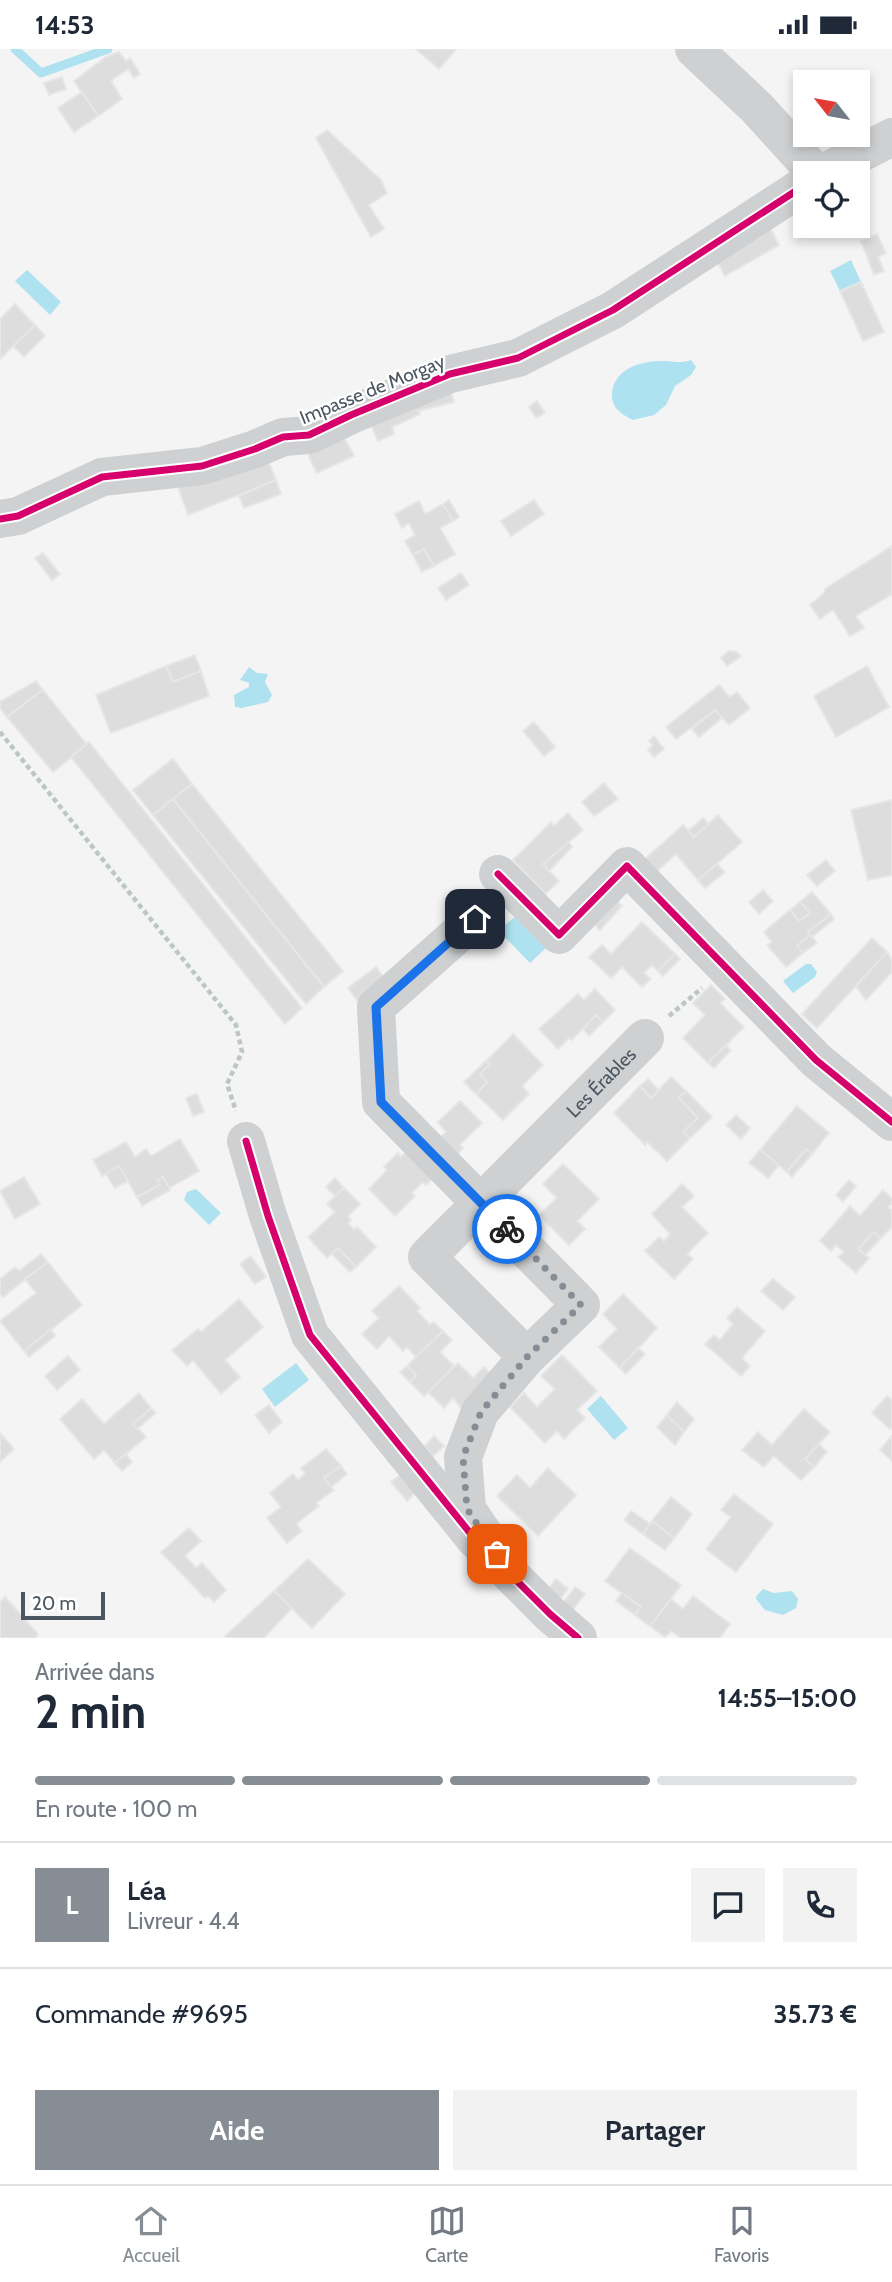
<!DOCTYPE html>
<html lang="fr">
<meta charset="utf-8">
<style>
body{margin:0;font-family:Cabin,sans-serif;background:#f2f2f3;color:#1f2937;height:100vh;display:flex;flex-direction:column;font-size:26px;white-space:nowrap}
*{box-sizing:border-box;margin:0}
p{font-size:23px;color:#747a83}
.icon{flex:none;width:38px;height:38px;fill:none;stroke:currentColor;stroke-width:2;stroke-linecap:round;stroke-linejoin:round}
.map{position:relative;height:1589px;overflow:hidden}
.drawer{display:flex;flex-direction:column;background:#fff;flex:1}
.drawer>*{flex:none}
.needle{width:46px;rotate:301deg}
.tools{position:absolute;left:793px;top:21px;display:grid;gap:14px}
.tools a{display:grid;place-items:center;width:77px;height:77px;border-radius:0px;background:#fff;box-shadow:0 4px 10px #0003;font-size:35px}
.scale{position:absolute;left:21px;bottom:18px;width:84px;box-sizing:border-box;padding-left:7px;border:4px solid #4a5661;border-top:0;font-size:19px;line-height:24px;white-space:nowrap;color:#4a5661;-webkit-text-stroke:5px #fff;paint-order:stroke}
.pin{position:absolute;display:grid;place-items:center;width:60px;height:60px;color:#fff;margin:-30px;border-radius:14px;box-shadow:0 4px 10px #0006}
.courier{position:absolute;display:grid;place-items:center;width:70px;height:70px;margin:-35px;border:5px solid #1a73e8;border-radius:50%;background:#fff;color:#222;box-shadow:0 2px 9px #0007}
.overview em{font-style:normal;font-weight:800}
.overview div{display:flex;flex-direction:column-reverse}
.overview{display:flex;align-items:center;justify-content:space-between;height:119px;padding:0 35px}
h1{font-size:46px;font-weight:800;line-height:52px}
.bar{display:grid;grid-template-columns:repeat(4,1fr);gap:10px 7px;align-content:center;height:84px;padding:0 35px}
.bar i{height:9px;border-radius:5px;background:#e0e1e3}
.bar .selected{background:#868d94}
.bar p{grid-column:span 4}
.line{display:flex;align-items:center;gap:18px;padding:0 35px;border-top:2px solid #e0e1e3}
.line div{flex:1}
.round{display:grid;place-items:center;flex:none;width:74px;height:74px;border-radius:0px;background:#f2f2f3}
.cta{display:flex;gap:14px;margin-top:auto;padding:14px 35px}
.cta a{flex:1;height:80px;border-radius:0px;background:#868d94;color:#fff;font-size:28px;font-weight:800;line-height:80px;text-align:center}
.cta a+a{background:#f2f2f3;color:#1f2937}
.status{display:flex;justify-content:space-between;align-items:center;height:49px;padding:0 35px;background:#fff;direction:ltr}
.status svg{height:19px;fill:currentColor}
.dock{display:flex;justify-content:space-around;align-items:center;height:98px;border-top:2px solid #e0e1e3;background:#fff;font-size:19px;color:#747a83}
.dock a{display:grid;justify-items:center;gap:4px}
.dock .selected{color:#868d94}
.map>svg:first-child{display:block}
</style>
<div class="status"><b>14:53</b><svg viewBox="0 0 49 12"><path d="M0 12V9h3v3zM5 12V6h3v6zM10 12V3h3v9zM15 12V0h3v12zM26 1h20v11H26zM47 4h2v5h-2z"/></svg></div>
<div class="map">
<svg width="892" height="1589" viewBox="0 0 892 1589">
<rect width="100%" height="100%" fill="#f4f4f4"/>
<g fill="#aee2f0">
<path d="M 851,211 L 861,233 L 840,242 L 830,222 Z"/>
<path d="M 27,221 L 61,253 L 50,266 L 15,232 Z"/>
<path d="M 691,311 L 696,318 L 691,326 L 675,337 L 666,356 L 654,366 L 633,371 C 620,364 611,359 612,343 C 615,319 643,311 664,312 C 674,312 680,315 691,311 Z"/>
<path d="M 249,618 L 257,624 L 268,625 L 265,633 L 272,646 L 268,653 L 242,659 L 235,658 L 234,646 L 249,638 L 249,634 L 240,631 Z"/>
<path d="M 516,867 L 546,899 L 530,914 L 492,875 L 498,870 L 505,876 Z"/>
<path d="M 806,915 L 811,915 L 817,923 L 815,928 L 793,944 L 783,932 Z"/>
<path d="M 196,1140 L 221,1164 L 209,1176 L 184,1151 L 187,1143 Z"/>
<path d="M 296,1314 L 309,1331 L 275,1358 L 262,1340 Z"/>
<path d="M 601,1347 L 628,1379 L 614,1391 L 587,1360 Z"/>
<path d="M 763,1540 L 774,1544 L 792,1542 L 798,1550 L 796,1559 L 783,1566 L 765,1561 L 756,1550 L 757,1546 Z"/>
</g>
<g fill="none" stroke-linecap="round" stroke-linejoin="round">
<path stroke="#aee2f0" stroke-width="9" d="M 15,0 L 41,24 L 108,0"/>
</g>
<g fill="#ddddde" stroke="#e5e6e7" stroke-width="2">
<path d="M 416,0 L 456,0 L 439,20 Z"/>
<path d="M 119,3 L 126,12 L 130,9 L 140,25 L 134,29 L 128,20 L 111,32 L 122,50 L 98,67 L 74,32 L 106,8 Z"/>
<path d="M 62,28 L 66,40 L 49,46 L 44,34 Z"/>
<path d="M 82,43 L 98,67 L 74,83 L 58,59 Z"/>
<path d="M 327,81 L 381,131 L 387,144 L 369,156 L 384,180 L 371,188 L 316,89 Z"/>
<path d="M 765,169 L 779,196 L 725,227 L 712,204 Z"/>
<path d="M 877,185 L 886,204 L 878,208 L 884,222 L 874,226 L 861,192 Z"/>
<path d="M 861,233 L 884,283 L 863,292 L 840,242 Z"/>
<path d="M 15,255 L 35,276 L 0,310 L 0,270 Z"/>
<path d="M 35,276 L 45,287 L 24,308 L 13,297 Z"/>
<path d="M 449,335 L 454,353 L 418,362 L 420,365 L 392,378 L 394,385 L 378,392 L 368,369 Z"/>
<path d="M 537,352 L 545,364 L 536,369 L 529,358 Z"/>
<path d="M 341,383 L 354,407 L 317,424 L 309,408 L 309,402 Z"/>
<path d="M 264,402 L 276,431 L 188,466 L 174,427 Z"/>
<path d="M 276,431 L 281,445 L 244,459 L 239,447 Z"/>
<path d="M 449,451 L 459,468 L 453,472 L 443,455 Z"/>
<path d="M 534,451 L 544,465 L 511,487 L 501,472 Z"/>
<path d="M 419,452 L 425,465 L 443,455 L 453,472 L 440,479 L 455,505 L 434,517 L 424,500 L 413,506 L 405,492 L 415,486 L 409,474 L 402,479 L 395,465 Z"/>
<path d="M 892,497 L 892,545 L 856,567 L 864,579 L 850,587 L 833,561 L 820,570 L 810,556 L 824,544 L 825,540 Z"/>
<path d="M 424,500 L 434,517 L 422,523 L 413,506 Z"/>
<path d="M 43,504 L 60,525 L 52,531 L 35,509 Z"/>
<path d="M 461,524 L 469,536 L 446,551 L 438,539 Z"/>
<path d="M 729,602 L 737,603 L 741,607 L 727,617 L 721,609 Z"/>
<path d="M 195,606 L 201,622 L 173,633 L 166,617 Z"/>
<path d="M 166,617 L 173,633 L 201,622 L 209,647 L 111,684 L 96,646 Z"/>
<path d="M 867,617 L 889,658 L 836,688 L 814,647 Z"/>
<path d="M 36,632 L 43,641 L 7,668 L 0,659 L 0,653 Z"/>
<path d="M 719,636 L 730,648 L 737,643 L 750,659 L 729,676 L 715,661 L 676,690 L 666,678 Z"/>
<path d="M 43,641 L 87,696 L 53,723 L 7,668 Z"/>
<path d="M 715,661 L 722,669 L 699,688 L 692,680 Z"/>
<path d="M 534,673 L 555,698 L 544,707 L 523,682 Z"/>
<path d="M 654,687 L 664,700 L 654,708 L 648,701 L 653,696 L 649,692 Z"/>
<path d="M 89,693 L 302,959 L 285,975 L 71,708 Z"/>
<path d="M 173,710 L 192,735 L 153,766 L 133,741 Z"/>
<path d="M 604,734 L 618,750 L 594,767 L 582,753 Z"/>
<path d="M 192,735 L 343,922 L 324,938 L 173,750 Z"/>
<path d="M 173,750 L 324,938 L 306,955 L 153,766 Z"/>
<path d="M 892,751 L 892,826 L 868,831 L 851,761 Z"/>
<path d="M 568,764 L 583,781 L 543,815 L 559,832 L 545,845 L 513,811 L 551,773 L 554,777 Z"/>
<path d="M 718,766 L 742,793 L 698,831 L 676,805 L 656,823 L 645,810 L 683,776 L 694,788 Z"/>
<path d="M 703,769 L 709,775 L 694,788 L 688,782 Z"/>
<path d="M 569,793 L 572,798 L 549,822 L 543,815 Z"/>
<path d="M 826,811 L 835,822 L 817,837 L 807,826 Z"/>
<path d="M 717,815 L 725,823 L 705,839 L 698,831 Z"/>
<path d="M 488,838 L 499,850 L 483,865 L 472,853 Z"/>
<path d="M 763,841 L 773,852 L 759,865 L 749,853 Z"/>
<path d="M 812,843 L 831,865 L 808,883 L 810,886 L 797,897 L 803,904 L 786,918 L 767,896 L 772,893 L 764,883 L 790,861 L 799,872 L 810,864 L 800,853 Z"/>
<path d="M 617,852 L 622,857 L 600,881 L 595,876 Z"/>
<path d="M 800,853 L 810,864 L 799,872 L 790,861 Z"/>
<path d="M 831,865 L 834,870 L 812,888 L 808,883 Z"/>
<path d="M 642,873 L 675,905 L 658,922 L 652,916 L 644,924 L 651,930 L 642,938 L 622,918 L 611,929 L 589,908 L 602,896 L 611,905 Z"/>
<path d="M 810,886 L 817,894 L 803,904 L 797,897 Z"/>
<path d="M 872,889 L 887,903 L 817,979 L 802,965 Z"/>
<path d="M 887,903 L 892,911 L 892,923 L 866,951 L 856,937 Z"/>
<path d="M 675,905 L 680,910 L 663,927 L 658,922 Z"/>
<path d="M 376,918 L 389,936 L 361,957 L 348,939 Z"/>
<path d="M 711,936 L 725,950 L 720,954 L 744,978 L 708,1014 L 683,989 L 705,966 L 693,954 Z"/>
<path d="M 595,940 L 615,961 L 603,973 L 596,966 L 572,991 L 569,989 L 558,1000 L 539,980 L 578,945 L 584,951 Z"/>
<path d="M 596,966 L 603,973 L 589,987 L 583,980 Z"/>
<path d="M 513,985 L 543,1016 L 522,1037 L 529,1045 L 503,1071 L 476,1045 L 487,1033 L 480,1025 L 490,1015 L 486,1012 Z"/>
<path d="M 726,996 L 731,1001 L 714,1019 L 708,1014 Z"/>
<path d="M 486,1012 L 490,1015 L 480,1025 L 487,1033 L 476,1045 L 464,1033 Z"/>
<path d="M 671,1028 L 686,1042 L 679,1049 L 698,1069 L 683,1083 L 690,1089 L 667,1112 L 647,1093 L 645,1096 L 614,1064 L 640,1037 L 651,1049 Z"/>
<path d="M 648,1030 L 659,1041 L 651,1049 L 640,1037 Z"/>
<path d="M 686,1042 L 712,1068 L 690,1089 L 683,1083 L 698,1069 L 679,1049 Z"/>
<path d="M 197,1045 L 204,1063 L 193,1067 L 186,1049 Z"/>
<path d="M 460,1052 L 482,1074 L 460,1096 L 463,1099 L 450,1113 L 433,1096 L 446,1083 L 438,1073 Z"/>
<path d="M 797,1057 L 829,1084 L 812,1105 L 806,1100 L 787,1123 L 760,1101 Z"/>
<path d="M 736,1066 L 750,1079 L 741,1090 L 726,1076 Z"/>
<path d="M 180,1090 L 199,1122 L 169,1139 L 163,1128 L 157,1131 L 160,1136 L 137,1148 L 119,1117 L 102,1127 L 93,1111 L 126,1093 L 135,1108 L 146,1100 L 151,1107 Z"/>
<path d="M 411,1099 L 437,1125 L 426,1136 L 423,1133 L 412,1144 L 415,1147 L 395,1167 L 369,1140 L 387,1121 L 384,1118 L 398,1104 L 401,1108 Z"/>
<path d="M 806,1100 L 812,1105 L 792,1128 L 787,1123 Z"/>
<path d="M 760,1101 L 779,1116 L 768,1129 L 749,1114 Z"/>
<path d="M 563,1115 L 599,1150 L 577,1172 L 585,1180 L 569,1196 L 539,1166 L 557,1149 L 543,1135 Z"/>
<path d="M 119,1117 L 128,1132 L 115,1139 L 106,1125 Z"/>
<path d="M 24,1128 L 40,1155 L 15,1170 L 0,1142 Z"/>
<path d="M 163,1128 L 170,1141 L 142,1157 L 137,1148 L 160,1136 L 157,1131 Z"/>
<path d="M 335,1129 L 344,1139 L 335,1147 L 326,1138 Z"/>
<path d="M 849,1131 L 856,1137 L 843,1153 L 836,1146 Z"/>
<path d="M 682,1135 L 694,1147 L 682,1158 L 708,1184 L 687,1205 L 693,1210 L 674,1230 L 645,1202 L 659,1188 L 664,1192 L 670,1185 L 652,1165 Z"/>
<path d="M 344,1139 L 360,1155 L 348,1167 L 351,1171 L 348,1174 L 354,1181 L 357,1178 L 376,1198 L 356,1218 L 338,1199 L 327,1209 L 308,1188 L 335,1163 L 327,1155 Z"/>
<path d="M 883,1141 L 892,1150 L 892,1154 L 888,1158 L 892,1162 L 892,1178 L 881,1189 L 874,1183 L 858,1200 L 869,1209 L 856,1224 L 838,1208 L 844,1203 L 836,1196 L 831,1202 L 820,1192 L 850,1157 L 860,1167 Z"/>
<path d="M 874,1183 L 881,1189 L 865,1206 L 858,1200 Z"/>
<path d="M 338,1199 L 356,1218 L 350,1223 L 332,1205 Z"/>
<path d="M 41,1205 L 48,1213 L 3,1248 L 0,1245 L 0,1230 L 15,1218 L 19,1222 Z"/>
<path d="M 251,1207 L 266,1228 L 255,1235 L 240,1215 Z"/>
<path d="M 48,1213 L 82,1256 L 24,1302 L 0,1272 L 36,1244 L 25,1230 Z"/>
<path d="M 773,1230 L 795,1248 L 783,1261 L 761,1242 Z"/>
<path d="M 399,1237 L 420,1259 L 417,1262 L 430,1276 L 434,1273 L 443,1282 L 416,1308 L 407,1298 L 403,1302 L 389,1287 L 377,1300 L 362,1285 L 379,1269 L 372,1262 Z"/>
<path d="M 623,1245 L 657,1279 L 620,1319 L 599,1298 L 617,1280 L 603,1265 Z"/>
<path d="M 239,1250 L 263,1278 L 225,1311 L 240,1328 L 221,1345 L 193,1311 L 187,1317 L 172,1301 L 198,1280 L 201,1283 Z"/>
<path d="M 737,1258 L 765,1282 L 742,1309 L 750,1317 L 741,1327 L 705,1295 L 714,1286 L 720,1291 L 733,1275 L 727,1269 Z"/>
<path d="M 51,1280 L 55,1287 L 29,1308 L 24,1302 Z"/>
<path d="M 443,1282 L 452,1291 L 440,1303 L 454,1317 L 424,1347 L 410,1333 L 416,1326 L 407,1317 Z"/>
<path d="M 638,1299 L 645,1305 L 626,1325 L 620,1319 Z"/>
<path d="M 562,1306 L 597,1342 L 577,1361 L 585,1369 L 564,1390 L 557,1382 L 545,1394 L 510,1358 L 524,1344 L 537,1358 L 555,1340 L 541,1327 Z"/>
<path d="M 68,1307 L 80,1321 L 57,1341 L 45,1327 Z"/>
<path d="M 458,1314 L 473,1329 L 484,1318 L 494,1328 L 462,1360 L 453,1349 L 444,1359 L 428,1343 Z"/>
<path d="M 407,1317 L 416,1326 L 410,1333 L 400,1323 Z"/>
<path d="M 139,1344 L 151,1359 L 133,1375 L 146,1388 L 115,1414 L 104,1401 L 94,1410 L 60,1370 L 82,1350 L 104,1375 Z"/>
<path d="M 887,1347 L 892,1351 L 892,1378 L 890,1380 L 872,1364 Z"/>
<path d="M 677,1353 L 694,1370 L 684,1383 L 667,1366 Z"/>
<path d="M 269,1356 L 282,1373 L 269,1384 L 255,1366 Z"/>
<path d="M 151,1359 L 156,1364 L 137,1380 L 133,1375 Z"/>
<path d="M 804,1360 L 830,1383 L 805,1410 L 814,1418 L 801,1431 L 774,1407 L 764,1418 L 742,1401 L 758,1383 L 772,1396 Z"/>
<path d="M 667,1366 L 684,1383 L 675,1396 L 657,1378 Z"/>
<path d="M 0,1384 L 14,1400 L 0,1413 Z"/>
<path d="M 434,1387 L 444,1397 L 433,1407 L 424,1398 Z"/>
<path d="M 892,1387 L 892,1412 L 880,1401 Z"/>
<path d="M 819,1395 L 827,1403 L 814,1418 L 805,1410 Z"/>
<path d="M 326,1400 L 341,1417 L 324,1429 L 334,1441 L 316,1454 L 319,1457 L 296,1475 L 302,1482 L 287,1494 L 267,1469 L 281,1458 L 270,1444 L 293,1425 L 298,1431 L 305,1425 L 301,1419 Z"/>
<path d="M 126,1405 L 132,1413 L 122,1422 L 115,1414 Z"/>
<path d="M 341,1417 L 347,1425 L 331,1438 L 324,1429 Z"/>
<path d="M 548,1419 L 576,1446 L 538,1487 L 497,1447 L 517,1426 L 530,1439 Z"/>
<path d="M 401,1425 L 421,1438 L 407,1452 L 391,1433 Z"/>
<path d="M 734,1445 L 773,1475 L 736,1523 L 706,1500 L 731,1468 L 721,1461 Z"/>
<path d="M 671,1448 L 692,1465 L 674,1489 L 652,1472 Z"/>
<path d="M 631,1462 L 650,1475 L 643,1485 L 624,1471 Z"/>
<path d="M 652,1472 L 674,1489 L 665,1501 L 643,1485 Z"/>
<path d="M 189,1479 L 201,1492 L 185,1507 L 196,1519 L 202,1514 L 226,1541 L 214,1553 L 208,1547 L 205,1549 L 161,1503 Z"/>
<path d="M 630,1499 L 681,1536 L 650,1577 L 635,1566 L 641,1558 L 605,1532 Z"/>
<path d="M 308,1510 L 345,1545 L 312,1579 L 274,1542 Z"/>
<path d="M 556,1530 L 568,1540 L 559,1551 L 547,1542 Z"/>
<path d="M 575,1538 L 585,1545 L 572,1562 L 563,1554 Z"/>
<path d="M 274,1542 L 292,1559 L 264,1589 L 228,1589 L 225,1587 Z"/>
<path d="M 622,1544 L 641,1558 L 635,1566 L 616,1552 Z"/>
<path d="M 693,1547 L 730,1575 L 720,1589 L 681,1589 L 671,1582 L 665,1588 L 650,1577 L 671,1550 L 683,1560 Z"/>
<path d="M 5,1548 L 38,1585 L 35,1589 L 0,1589 L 0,1553 Z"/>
</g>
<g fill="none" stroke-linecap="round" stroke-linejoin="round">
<g stroke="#bcc7c4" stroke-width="4.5" stroke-dasharray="5 3.5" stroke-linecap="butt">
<path d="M 0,683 L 236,976 L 242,1003 L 227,1035 L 236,1062"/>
<path d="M 669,967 L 702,939"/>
</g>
<g stroke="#ced0d2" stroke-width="38">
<path d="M 694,0 L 757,59 L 816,124"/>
<path d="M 823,124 L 892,88"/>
<path d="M 0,470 L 18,467 L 102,428 L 202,417 L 255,400 L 283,388 L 309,386 L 351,366 L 450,325 L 518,309 L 613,261 L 805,136"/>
<path d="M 498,825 L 559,886 L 627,817 L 816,1011 L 892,1073"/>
<path d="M 475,870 L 376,958 L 381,1053 L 581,1256 L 527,1308 L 480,1363 L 463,1408 L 467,1460 L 512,1527"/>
<path d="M 246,1092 L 268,1167 L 310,1286 L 475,1490 L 550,1565 L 578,1589"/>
<path id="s1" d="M 527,1308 L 427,1208 L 645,989"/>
</g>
<g stroke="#fff" stroke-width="11">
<g id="cycleway">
<path d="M 0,470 L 18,467 L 102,428 L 202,417 L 255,400 L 283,388 L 309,386 L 351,366 L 450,325 L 518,309 L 613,261 L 805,136"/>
<path d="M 498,825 L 559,886 L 627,817 L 816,1011 L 892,1073"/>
<path d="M 246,1092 L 268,1167 L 310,1286 L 475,1490 L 550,1565 L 578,1589"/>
</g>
</g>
<use href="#cycleway" stroke="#d6006c" stroke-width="7"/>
</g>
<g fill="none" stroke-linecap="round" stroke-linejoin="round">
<path stroke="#868d94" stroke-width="7" stroke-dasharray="0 12.6" d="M 497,1505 L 467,1460 L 463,1408 L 481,1363 L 527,1308 L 581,1256 L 507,1180"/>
<path stroke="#1a73e8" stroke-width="9" d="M 475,870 L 376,958 L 381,1053 L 507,1180"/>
</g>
<g text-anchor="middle" stroke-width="5" stroke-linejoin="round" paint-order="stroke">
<g font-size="19" fill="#4a5661" stroke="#fff">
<text transform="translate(372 340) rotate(-22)" y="7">Impasse de Morgay</text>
<text dy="7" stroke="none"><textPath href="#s1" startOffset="388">Les Érables</textPath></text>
</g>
</g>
</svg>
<div class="tools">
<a><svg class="needle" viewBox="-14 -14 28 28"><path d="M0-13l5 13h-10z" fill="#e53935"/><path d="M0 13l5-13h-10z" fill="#747a83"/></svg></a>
<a><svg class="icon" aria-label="locate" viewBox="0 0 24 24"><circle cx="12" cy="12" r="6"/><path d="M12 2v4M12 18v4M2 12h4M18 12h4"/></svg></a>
</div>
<div class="scale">20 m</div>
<div class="pin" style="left:497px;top:1505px;background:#ea580c"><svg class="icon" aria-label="bag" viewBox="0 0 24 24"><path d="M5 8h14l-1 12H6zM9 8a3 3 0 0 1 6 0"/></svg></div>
<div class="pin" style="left:475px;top:870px;background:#1f2937"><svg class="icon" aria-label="home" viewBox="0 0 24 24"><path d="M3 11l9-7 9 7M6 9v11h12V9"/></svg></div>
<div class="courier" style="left:507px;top:1180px"><svg class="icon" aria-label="bike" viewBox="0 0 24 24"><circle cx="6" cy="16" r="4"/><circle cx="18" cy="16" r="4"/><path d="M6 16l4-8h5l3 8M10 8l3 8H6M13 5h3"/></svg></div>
</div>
<section class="drawer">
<div class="overview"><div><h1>2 min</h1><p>Arrivée dans</p></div><em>14:55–15:00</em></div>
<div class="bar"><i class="selected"></i><i class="selected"></i><i class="selected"></i><i></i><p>En route · 100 m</p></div>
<div class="line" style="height:126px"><b class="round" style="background:#868d94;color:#fff">L</b><div><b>Léa</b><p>Livreur · 4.4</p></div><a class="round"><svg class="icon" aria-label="chat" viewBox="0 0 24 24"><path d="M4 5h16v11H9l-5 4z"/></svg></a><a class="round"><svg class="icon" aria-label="phone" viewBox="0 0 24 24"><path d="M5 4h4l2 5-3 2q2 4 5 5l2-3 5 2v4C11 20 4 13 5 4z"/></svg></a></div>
<div class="line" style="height:91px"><div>Commande #9695</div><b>35.73 €</b></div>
<div class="cta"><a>Aide</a><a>Partager</a></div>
</section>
<nav class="dock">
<a class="selected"><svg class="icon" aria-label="home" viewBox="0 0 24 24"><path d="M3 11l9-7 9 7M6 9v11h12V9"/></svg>Accueil</a>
<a><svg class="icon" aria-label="map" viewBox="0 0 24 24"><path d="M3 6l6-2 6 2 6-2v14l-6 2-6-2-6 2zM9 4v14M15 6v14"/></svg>Carte</a>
<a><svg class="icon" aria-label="saved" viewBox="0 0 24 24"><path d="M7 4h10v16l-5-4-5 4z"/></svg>Favoris</a>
</nav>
